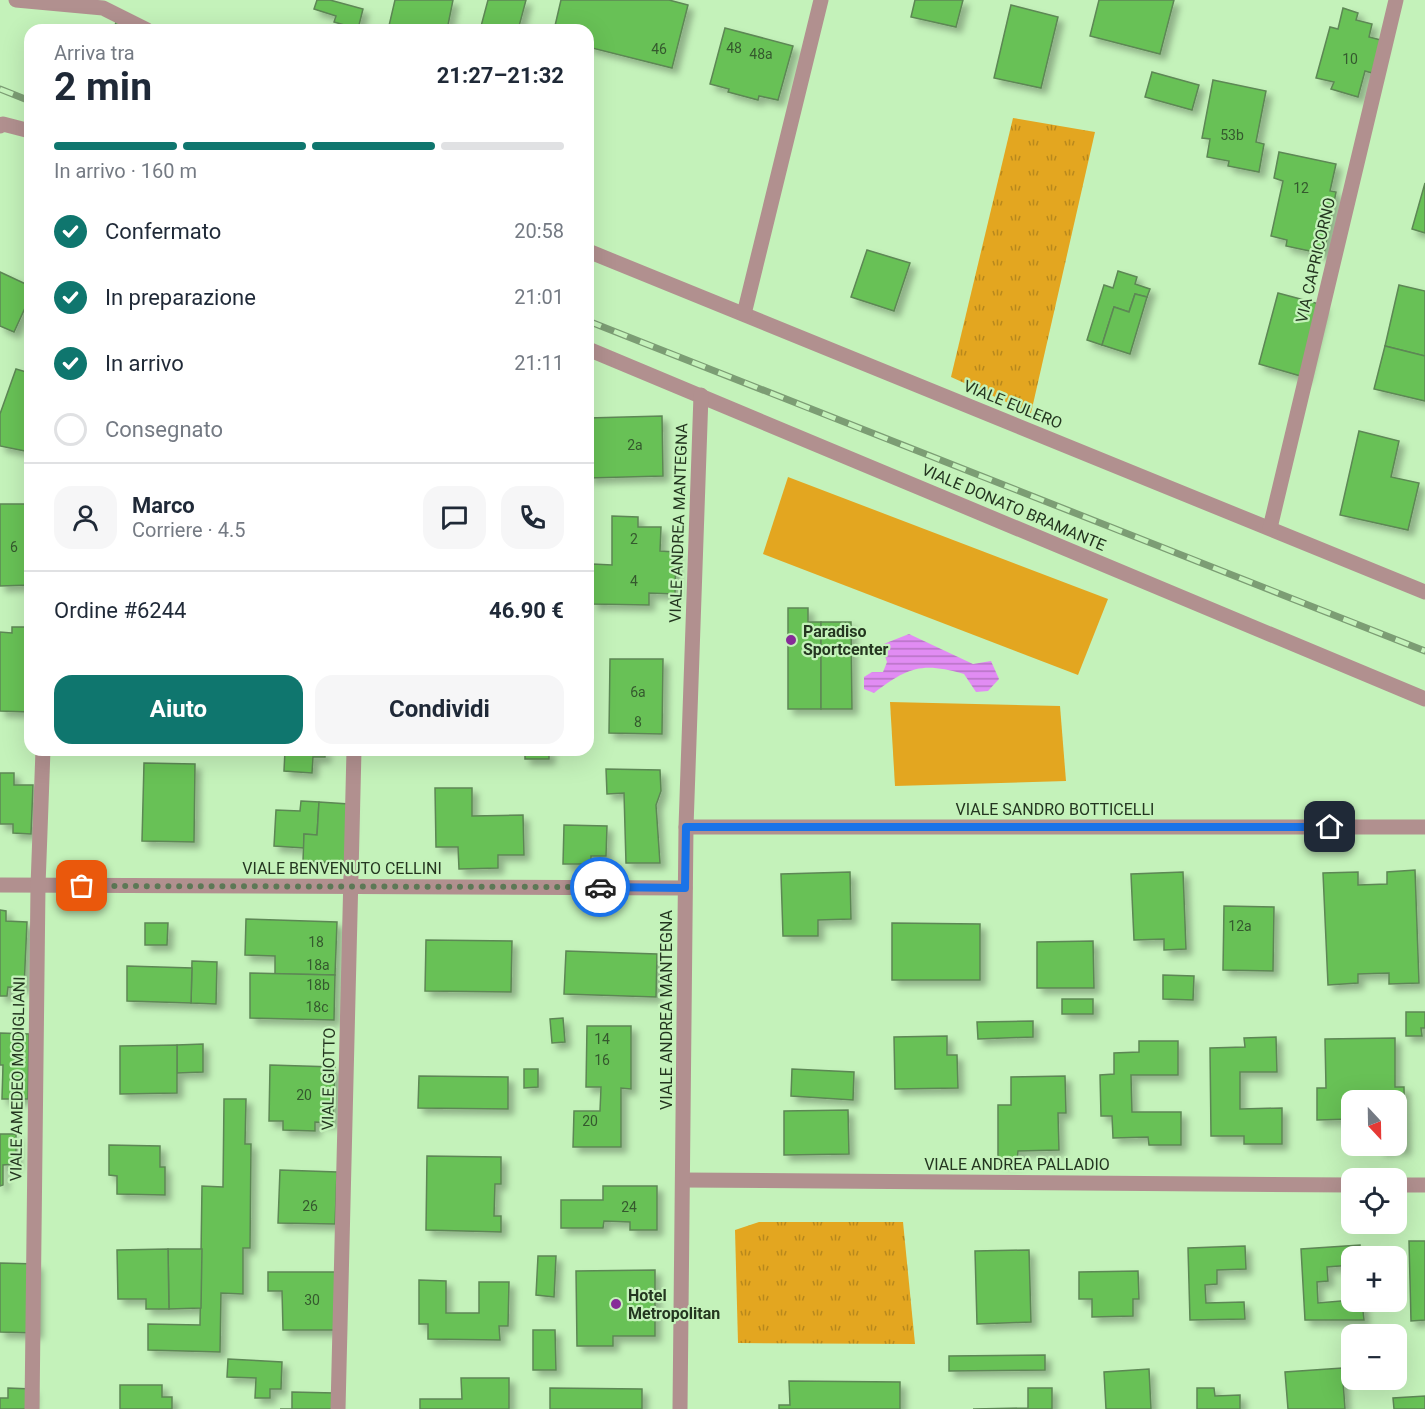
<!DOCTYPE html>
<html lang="it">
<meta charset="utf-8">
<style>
body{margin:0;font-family:Roboto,sans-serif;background:#f6f6f7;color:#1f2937;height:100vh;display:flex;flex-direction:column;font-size:22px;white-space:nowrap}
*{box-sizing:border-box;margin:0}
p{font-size:20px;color:#747a83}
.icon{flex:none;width:33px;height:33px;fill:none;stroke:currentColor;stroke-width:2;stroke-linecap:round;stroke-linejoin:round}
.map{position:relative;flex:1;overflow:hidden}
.sheet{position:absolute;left:24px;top:24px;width:570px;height:732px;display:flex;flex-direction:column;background:#fff;border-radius:18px;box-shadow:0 6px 24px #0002}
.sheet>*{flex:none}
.needle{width:39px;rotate:158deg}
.buttons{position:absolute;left:1341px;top:1090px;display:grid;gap:12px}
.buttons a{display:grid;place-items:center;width:66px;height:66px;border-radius:12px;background:#fff;box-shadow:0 6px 24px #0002;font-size:30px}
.pin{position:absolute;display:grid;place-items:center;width:51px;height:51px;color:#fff;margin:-26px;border-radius:12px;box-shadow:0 3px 9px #0006}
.courier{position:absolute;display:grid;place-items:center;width:60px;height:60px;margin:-30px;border:4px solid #1a73e8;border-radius:50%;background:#fff;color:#222;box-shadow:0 2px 8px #0007}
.overview em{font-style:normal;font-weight:700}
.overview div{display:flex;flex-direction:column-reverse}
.overview{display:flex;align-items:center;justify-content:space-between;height:102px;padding:0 30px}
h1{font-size:39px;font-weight:700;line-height:45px}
.bar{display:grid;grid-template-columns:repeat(4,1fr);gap:9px 6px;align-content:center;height:72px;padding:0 30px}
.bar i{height:8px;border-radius:4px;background:#e0e1e3}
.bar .active{background:#0f766e}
.bar p{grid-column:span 4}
.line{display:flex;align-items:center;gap:15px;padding:0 30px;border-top:2px solid #e0e1e3}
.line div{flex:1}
.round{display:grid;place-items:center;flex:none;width:63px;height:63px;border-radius:18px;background:#f6f6f7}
ol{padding:0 30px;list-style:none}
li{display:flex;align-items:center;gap:18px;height:66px}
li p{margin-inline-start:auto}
li .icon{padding:6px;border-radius:50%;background:#0f766e;color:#fff;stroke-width:4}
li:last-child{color:#747a83}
li i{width:33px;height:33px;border:3px solid #e0e1e3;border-radius:50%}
.action{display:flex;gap:12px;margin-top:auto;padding:12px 30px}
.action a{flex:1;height:69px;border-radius:18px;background:#0f766e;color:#fff;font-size:24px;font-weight:700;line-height:69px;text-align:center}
.action a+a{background:#f6f6f7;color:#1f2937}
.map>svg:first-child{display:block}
</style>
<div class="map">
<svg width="1425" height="1409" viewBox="0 0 1425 1409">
<defs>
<pattern id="grass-tufts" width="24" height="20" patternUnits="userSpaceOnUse" patternTransform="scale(1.5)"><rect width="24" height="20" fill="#e3a620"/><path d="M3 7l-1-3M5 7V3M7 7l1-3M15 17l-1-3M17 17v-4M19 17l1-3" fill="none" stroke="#b8881c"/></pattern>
<pattern id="water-rules" width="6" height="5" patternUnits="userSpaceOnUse" patternTransform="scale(1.5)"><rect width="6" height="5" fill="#e18cf3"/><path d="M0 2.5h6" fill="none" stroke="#b673c4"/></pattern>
<filter id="shadow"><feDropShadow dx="5.5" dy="5.5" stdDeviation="3" flood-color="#0004"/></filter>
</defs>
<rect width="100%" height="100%" fill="#c4f2ba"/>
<g fill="url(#grass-tufts)">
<path d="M 1013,118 L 1095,132 L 1031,413 L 951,377 Z"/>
<path d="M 759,1222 L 903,1222 L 915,1344 L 738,1343 L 735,1230 Z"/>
</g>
<g fill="#e3a620">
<path d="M 788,477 L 1108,599 L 1078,675 L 763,554 Z"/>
<path d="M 890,702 L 1060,706 L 1066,781 L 895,786 Z"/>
</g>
<path fill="url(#water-rules)" d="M 909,634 L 973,664 L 991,661 L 999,679 L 988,691 L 976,692 L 964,674 C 922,662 908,667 874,693 L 864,689 L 864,677 L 872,672 L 883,672 L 887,662 L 881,645 Z"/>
<g fill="#68c157" stroke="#5d8754" stroke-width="1.5" filter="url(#shadow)">
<path d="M 317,0 L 330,0 L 363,9 L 358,29 L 334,22 L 336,16 L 314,9 Z"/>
<path d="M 395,0 L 453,0 L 447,30 L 388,30 Z"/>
<path d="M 488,0 L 526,0 L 518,30 L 480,30 Z"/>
<path d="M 561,0 L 669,0 L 688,5 L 672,68 L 588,47 L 588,30 L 554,30 Z"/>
<path d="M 915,0 L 963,0 L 956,27 L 911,17 Z"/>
<path d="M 1099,0 L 1174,0 L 1160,54 L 1090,36 Z"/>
<path d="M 1011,5 L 1058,17 L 1041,88 L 994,78 Z"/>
<path d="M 1343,8 L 1358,13 L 1356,20 L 1372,24 L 1369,37 L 1381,40 L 1372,73 L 1365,71 L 1358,97 L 1331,89 L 1334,82 L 1316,78 L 1330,27 L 1338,29 Z"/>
<path d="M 117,20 L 141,30 L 113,30 Z"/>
<path d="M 725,28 L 793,46 L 778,100 L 759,96 L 758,100 L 728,92 L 729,89 L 710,84 Z"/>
<path d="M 1152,72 L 1199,85 L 1192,110 L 1145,97 Z"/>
<path d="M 1213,80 L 1266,91 L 1256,142 L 1264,144 L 1259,172 L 1228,166 L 1229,161 L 1207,157 L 1210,139 L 1202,138 Z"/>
<path d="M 1279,152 L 1336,164 L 1330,191 L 1336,192 L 1324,254 L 1286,246 L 1287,240 L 1271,236 L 1283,181 L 1274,178 Z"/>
<path d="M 1425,183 L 1425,233 L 1412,229 Z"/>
<path d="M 867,250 L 910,263 L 894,311 L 851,297 Z"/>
<path d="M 1118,271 L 1137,277 L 1135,284 L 1150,289 L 1147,297 L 1135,294 L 1129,312 L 1114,307 L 1102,345 L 1087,340 L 1104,285 L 1113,288 Z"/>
<path d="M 0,272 L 30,286 L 30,297 L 14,332 L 0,326 Z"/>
<path d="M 1399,285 L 1425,291 L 1425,356 L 1385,346 Z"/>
<path d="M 1278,293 L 1323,305 L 1304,377 L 1259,364 Z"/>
<path d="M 1135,294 L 1147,297 L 1130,354 L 1102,345 L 1114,307 L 1129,312 Z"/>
<path d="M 1385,346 L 1425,356 L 1425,401 L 1374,389 Z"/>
<path d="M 16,369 L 30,373 L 30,452 L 0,446 L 0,414 Z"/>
<path d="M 662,416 L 663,476 L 588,478 L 588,418 Z"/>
<path d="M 1359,431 L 1399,441 L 1391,477 L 1419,483 L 1408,530 L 1340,515 Z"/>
<path d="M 0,504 L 30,504 L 30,585 L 0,586 Z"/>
<path d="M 612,516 L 638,517 L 638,527 L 661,527 L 660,551 L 676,552 L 675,594 L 649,593 L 649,605 L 592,604 L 593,564 L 612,565 Z"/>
<path d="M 788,608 L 808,608 L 808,622 L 821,622 L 821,709 L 788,709 Z"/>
<path d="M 821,622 L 851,622 L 852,709 L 821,709 Z"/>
<path d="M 12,627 L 30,627 L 30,654 L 28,653 L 27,686 L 30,686 L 30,712 L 0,711 L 0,632 L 12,633 Z"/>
<path d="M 610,659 L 663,659 L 662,734 L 609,733 Z"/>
<path d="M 285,750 L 325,750 L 325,757 L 313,757 L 312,773 L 284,771 Z"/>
<rect x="525" y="750" width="24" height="9"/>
<path d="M 144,763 L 195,764 L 194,842 L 142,841 Z"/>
<path d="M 606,769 L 660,770 L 661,791 L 656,805 L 660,863 L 626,863 L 624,793 L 607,794 Z"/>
<path d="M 0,773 L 14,773 L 14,785 L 33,785 L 31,834 L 13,833 L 13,824 L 0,824 Z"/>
<path d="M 435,788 L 472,788 L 472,816 L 523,815 L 524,855 L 498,855 L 498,868 L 459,869 L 458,847 L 436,847 Z"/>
<path d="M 301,801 L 319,802 L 317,835 L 304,834 L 304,848 L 274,846 L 276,810 L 300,811 Z"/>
<path d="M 319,802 L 349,804 L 346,863 L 303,861 L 304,834 L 317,835 Z"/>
<path d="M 564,825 L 607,826 L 606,856 L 591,856 L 591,864 L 563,864 Z"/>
<path d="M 1415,870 L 1419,983 L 1389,984 L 1389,973 L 1358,974 L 1358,983 L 1328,985 L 1323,873 L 1358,872 L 1358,885 L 1387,884 L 1387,872 Z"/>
<path d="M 850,872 L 851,919 L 818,920 L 818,936 L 783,936 L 781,874 Z"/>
<path d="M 1183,872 L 1186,949 L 1164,950 L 1164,939 L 1134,940 L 1131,874 Z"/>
<path d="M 1224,906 L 1274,907 L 1273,971 L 1223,970 Z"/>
<path d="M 0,910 L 6,911 L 6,921 L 27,922 L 24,988 L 8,987 L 7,996 L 0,996 Z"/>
<path d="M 246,919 L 337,922 L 335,975 L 275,974 L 275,956 L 245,955 Z"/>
<path d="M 145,923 L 168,923 L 167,945 L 145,945 Z"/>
<path d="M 892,923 L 980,924 L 980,980 L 892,980 Z"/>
<path d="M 426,940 L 512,941 L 511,992 L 425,991 Z"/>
<path d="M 1093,941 L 1094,988 L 1037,988 L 1037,942 Z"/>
<path d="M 566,951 L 657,954 L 656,997 L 564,994 Z"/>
<path d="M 192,961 L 217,962 L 216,1004 L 191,1003 Z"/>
<path d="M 127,966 L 192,968 L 191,1003 L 127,1001 Z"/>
<path d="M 250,973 L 335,975 L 334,1020 L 250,1018 Z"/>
<path d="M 1163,975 L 1194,976 L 1193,1000 L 1163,999 Z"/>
<rect x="1062" y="999" width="31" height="15"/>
<path d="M 1406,1012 L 1425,1012 L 1425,1028 L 1421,1028 L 1422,1036 L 1406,1036 Z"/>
<path d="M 563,1018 L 565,1042 L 552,1043 L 550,1019 Z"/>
<path d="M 1033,1021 L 1033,1037 L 978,1039 L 977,1022 Z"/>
<path d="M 587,1026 L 631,1026 L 631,1089 L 621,1088 L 621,1147 L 573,1147 L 574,1111 L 600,1111 L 601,1087 L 586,1087 Z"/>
<path d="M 0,1033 L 29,1034 L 28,1099 L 2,1099 L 3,1065 L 0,1065 Z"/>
<path d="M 947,1036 L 947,1055 L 957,1055 L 958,1088 L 895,1089 L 894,1037 Z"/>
<path d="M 1276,1037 L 1277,1072 L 1240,1072 L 1240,1109 L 1282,1108 L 1282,1144 L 1244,1144 L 1244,1136 L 1211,1136 L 1210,1048 L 1245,1047 L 1244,1038 Z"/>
<path d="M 1395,1038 L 1395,1087 L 1404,1087 L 1405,1149 L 1380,1150 L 1380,1146 L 1396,1146 L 1396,1101 L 1352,1101 L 1352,1119 L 1317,1120 L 1317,1088 L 1326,1088 L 1325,1039 Z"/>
<path d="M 1139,1041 L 1178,1041 L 1178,1075 L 1131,1075 L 1132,1112 L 1181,1112 L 1181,1145 L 1149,1145 L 1148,1137 L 1113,1138 L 1112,1116 L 1101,1116 L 1100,1075 L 1114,1074 L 1114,1053 L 1139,1052 Z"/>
<path d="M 203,1044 L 203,1072 L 177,1073 L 177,1045 Z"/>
<path d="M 177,1045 L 177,1093 L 120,1094 L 120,1046 Z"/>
<path d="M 270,1065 L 335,1067 L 333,1123 L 315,1122 L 315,1131 L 283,1130 L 283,1121 L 269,1121 Z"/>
<path d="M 524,1069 L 538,1069 L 538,1087 L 524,1088 Z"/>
<path d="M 792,1069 L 854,1072 L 853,1100 L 791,1096 Z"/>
<path d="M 419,1076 L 508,1077 L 508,1109 L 418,1108 Z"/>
<path d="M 1065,1076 L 1066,1113 L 1058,1113 L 1059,1150 L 1018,1151 L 1017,1162 L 998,1162 L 998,1105 L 1011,1105 L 1011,1077 Z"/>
<path d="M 224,1099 L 246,1099 L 245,1144 L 251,1144 L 250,1248 L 243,1248 L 243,1294 L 221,1293 L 220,1352 L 148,1350 L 148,1324 L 200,1325 L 202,1186 L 223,1187 Z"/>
<path d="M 848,1110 L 849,1154 L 784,1155 L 784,1111 Z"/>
<path d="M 0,1134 L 16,1134 L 16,1164 L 3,1165 L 3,1185 L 0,1186 Z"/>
<path d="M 109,1145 L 160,1146 L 160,1167 L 165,1167 L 165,1195 L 117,1194 L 117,1176 L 109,1175 Z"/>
<path d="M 427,1156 L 501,1157 L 501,1184 L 495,1184 L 494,1216 L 501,1216 L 501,1232 L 426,1230 Z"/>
<path d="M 280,1170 L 337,1172 L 335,1224 L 278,1223 Z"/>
<path d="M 603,1186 L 657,1186 L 657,1230 L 630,1230 L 630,1222 L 604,1221 L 603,1228 L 561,1228 L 561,1200 L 603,1200 Z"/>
<path d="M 1409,1241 L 1425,1241 L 1425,1320 L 1411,1321 Z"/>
<path d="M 1360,1245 L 1360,1257 L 1352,1257 L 1352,1265 L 1327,1267 L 1328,1281 L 1317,1282 L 1318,1303 L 1352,1300 L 1352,1302 L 1362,1302 L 1364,1320 L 1305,1320 L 1301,1249 Z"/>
<path d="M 1245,1246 L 1246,1269 L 1217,1270 L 1217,1284 L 1205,1285 L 1206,1303 L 1244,1302 L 1245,1319 L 1190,1320 L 1188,1248 Z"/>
<path d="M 168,1249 L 202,1249 L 201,1308 L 169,1309 Z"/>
<path d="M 168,1249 L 169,1309 L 146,1309 L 146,1299 L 118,1299 L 117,1250 Z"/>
<path d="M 1029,1250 L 1031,1322 L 977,1324 L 975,1251 Z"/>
<path d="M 538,1256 L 556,1256 L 554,1297 L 536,1295 Z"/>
<path d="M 0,1263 L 37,1264 L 37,1333 L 0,1332 Z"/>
<path d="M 655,1270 L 655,1336 L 613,1336 L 613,1346 L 577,1346 L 576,1271 Z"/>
<path d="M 1138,1271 L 1139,1299 L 1133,1299 L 1133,1316 L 1092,1317 L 1092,1299 L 1079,1299 L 1079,1272 Z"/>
<path d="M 268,1272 L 335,1272 L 336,1330 L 283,1330 L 282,1291 L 268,1291 Z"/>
<path d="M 419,1280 L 446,1281 L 446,1313 L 479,1313 L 479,1282 L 509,1282 L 508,1326 L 499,1326 L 500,1340 L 428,1339 L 428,1324 L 419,1324 Z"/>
<path d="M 533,1330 L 555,1330 L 556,1370 L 533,1370 Z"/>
<path d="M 1045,1355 L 1045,1370 L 949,1371 L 949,1356 Z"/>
<path d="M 228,1359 L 282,1362 L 281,1389 L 270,1389 L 270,1398 L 255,1398 L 256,1378 L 227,1377 Z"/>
<path d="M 1342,1368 L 1345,1409 L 1288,1409 L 1285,1372 Z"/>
<path d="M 1149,1369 L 1151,1409 L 1106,1409 L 1104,1372 Z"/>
<path d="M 461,1378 L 509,1378 L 509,1409 L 420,1409 L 420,1399 L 462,1399 Z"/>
<path d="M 789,1381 L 900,1382 L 900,1409 L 779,1409 L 779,1405 L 790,1405 Z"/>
<path d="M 120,1385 L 162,1385 L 162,1397 L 172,1397 L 172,1409 L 120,1409 Z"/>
<path d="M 8,1388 L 32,1389 L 31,1409 L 0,1409 L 0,1398 L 8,1398 Z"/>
<path d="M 550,1388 L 642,1389 L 642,1409 L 550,1409 Z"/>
<path d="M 1028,1388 L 1052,1388 L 1052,1409 L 973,1409 L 1028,1408 Z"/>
<path d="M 1197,1388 L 1214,1388 L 1215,1396 L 1240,1395 L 1240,1409 L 1197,1409 Z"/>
<path d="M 292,1392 L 334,1393 L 334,1409 L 280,1409 L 292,1409 Z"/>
<path d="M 1425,1396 L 1425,1409 L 1394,1409 L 1393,1398 Z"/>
</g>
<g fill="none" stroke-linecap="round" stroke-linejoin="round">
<g stroke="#b1908f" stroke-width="15">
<path d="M 16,0 L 103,8 L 147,30"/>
<path d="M 0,126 L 3,124 L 30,131"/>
<path d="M 588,251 L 1425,592"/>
<path d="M 744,314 L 821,0"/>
<path d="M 588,349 L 1425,699"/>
<path d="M 1270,528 L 1396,0"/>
<path d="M 686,827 L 1425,827"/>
<path d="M 0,885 L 685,888"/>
<path d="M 683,1180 L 1352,1185"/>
<path d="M 1396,1185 L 1425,1185"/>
<path d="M 32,1409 L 38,886 L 43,750"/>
<path d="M 338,1409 L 354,750"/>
<path d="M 680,1409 L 686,827 L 701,395"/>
</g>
<g stroke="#7c9d74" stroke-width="7">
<g id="rail">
<path d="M 0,89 L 30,101"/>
<path d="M 588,321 L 1425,651"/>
</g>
</g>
<use href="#rail" stroke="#c4f2ba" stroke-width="4.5" stroke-dasharray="14" stroke-linecap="butt"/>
</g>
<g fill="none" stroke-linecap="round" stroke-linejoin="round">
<path stroke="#5c7856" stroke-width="6" stroke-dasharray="0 10.8" d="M 82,886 L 600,887"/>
<path stroke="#1a73e8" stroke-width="8" d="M 600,887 L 685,888 L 686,827 L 1330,827"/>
</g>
<g fill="#862c98" stroke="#c4f2ba" stroke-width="2">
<circle cx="791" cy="640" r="6"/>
<circle cx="616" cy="1304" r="6"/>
</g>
<g text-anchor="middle" stroke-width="4.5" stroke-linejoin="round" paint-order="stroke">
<g font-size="14" fill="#35592e">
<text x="734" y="53">48</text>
<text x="659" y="54">46</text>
<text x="761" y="59">48a</text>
<text x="1350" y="64">10</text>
<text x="1232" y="140">53b</text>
<text x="1301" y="193">12</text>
<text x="635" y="450">2a</text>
<text x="634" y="544">2</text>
<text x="14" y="552">6</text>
<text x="634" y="586">4</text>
<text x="638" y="697">6a</text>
<text x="638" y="727">8</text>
<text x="1240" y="931">12a</text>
<text x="316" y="947">18</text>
<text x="318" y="970">18a</text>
<text x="318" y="990">18b</text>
<text x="317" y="1012">18c</text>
<text x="602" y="1044">14</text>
<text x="602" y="1065">16</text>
<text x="304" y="1100">20</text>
<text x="590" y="1126">20</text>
<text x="310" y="1211">26</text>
<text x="629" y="1212">24</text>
<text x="312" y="1305">30</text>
</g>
<g font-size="16" fill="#243620" stroke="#c4f2ba">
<text transform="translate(1315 260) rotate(-77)" y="6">VIA CAPRICORNO</text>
<text transform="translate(1013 404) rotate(22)" y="6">VIALE EULERO</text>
<text transform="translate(1014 507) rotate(23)" y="6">VIALE DONATO BRAMANTE</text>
<text transform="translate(678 523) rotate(-88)" y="6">VIALE ANDREA MANTEGNA</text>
<text x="1055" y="815">VIALE SANDRO BOTTICELLI</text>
<text x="342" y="874">VIALE BENVENUTO CELLINI</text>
<text transform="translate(666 1010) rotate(-90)" y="6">VIALE ANDREA MANTEGNA</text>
<text transform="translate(17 1079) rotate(-89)" y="6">VIALE AMEDEO MODIGLIANI</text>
<text transform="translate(328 1079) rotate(-89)" y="6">VIALE GIOTTO</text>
<text x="1017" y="1170">VIALE ANDREA PALLADIO</text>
</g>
<g font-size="16" font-weight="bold" fill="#243620" stroke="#c4f2ba" text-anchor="start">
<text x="803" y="637">Paradiso<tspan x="803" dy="18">Sportcenter</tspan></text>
<text x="628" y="1301">Hotel<tspan x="628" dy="18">Metropolitan</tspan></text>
</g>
</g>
</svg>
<div class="buttons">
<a><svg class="needle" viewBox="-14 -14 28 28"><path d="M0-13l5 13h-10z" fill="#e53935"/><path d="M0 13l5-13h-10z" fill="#747a83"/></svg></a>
<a><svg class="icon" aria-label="locate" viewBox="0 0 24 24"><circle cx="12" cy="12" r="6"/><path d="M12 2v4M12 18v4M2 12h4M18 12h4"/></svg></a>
<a>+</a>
<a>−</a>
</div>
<div class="pin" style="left:82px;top:886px;background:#ea580c"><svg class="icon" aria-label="bag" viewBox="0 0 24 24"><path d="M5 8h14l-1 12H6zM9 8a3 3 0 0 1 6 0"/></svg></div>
<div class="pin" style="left:1330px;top:827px;background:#1f2937"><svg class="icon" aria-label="home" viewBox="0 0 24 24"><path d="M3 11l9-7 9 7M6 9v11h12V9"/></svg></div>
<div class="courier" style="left:600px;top:887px"><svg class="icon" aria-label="car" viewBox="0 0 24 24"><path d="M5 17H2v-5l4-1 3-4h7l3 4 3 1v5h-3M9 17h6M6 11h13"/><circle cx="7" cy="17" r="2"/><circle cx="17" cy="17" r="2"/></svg></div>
<section class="sheet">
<div class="overview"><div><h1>2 min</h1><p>Arriva tra</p></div><em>21:27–21:32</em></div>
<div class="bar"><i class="active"></i><i class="active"></i><i class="active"></i><i></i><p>In arrivo · 160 m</p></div>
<ol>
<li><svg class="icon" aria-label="check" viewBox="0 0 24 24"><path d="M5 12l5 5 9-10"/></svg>Confermato<p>20:58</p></li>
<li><svg class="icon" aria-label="check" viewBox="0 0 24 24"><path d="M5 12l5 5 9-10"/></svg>In preparazione<p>21:01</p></li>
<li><svg class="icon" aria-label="check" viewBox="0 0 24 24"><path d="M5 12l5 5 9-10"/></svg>In arrivo<p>21:11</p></li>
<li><i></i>Consegnato</li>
</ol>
<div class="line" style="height:108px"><a class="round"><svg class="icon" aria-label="person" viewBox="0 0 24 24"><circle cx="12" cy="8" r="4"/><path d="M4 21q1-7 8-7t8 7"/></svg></a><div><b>Marco</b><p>Corriere · 4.5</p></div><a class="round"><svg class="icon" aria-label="chat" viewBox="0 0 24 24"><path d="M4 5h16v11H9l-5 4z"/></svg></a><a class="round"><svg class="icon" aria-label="phone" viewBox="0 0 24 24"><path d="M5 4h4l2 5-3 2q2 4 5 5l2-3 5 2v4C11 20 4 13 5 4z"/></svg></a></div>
<div class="line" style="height:78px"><div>Ordine #6244</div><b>46.90 €</b></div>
<div class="action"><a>Aiuto</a><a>Condividi</a></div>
</section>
</div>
